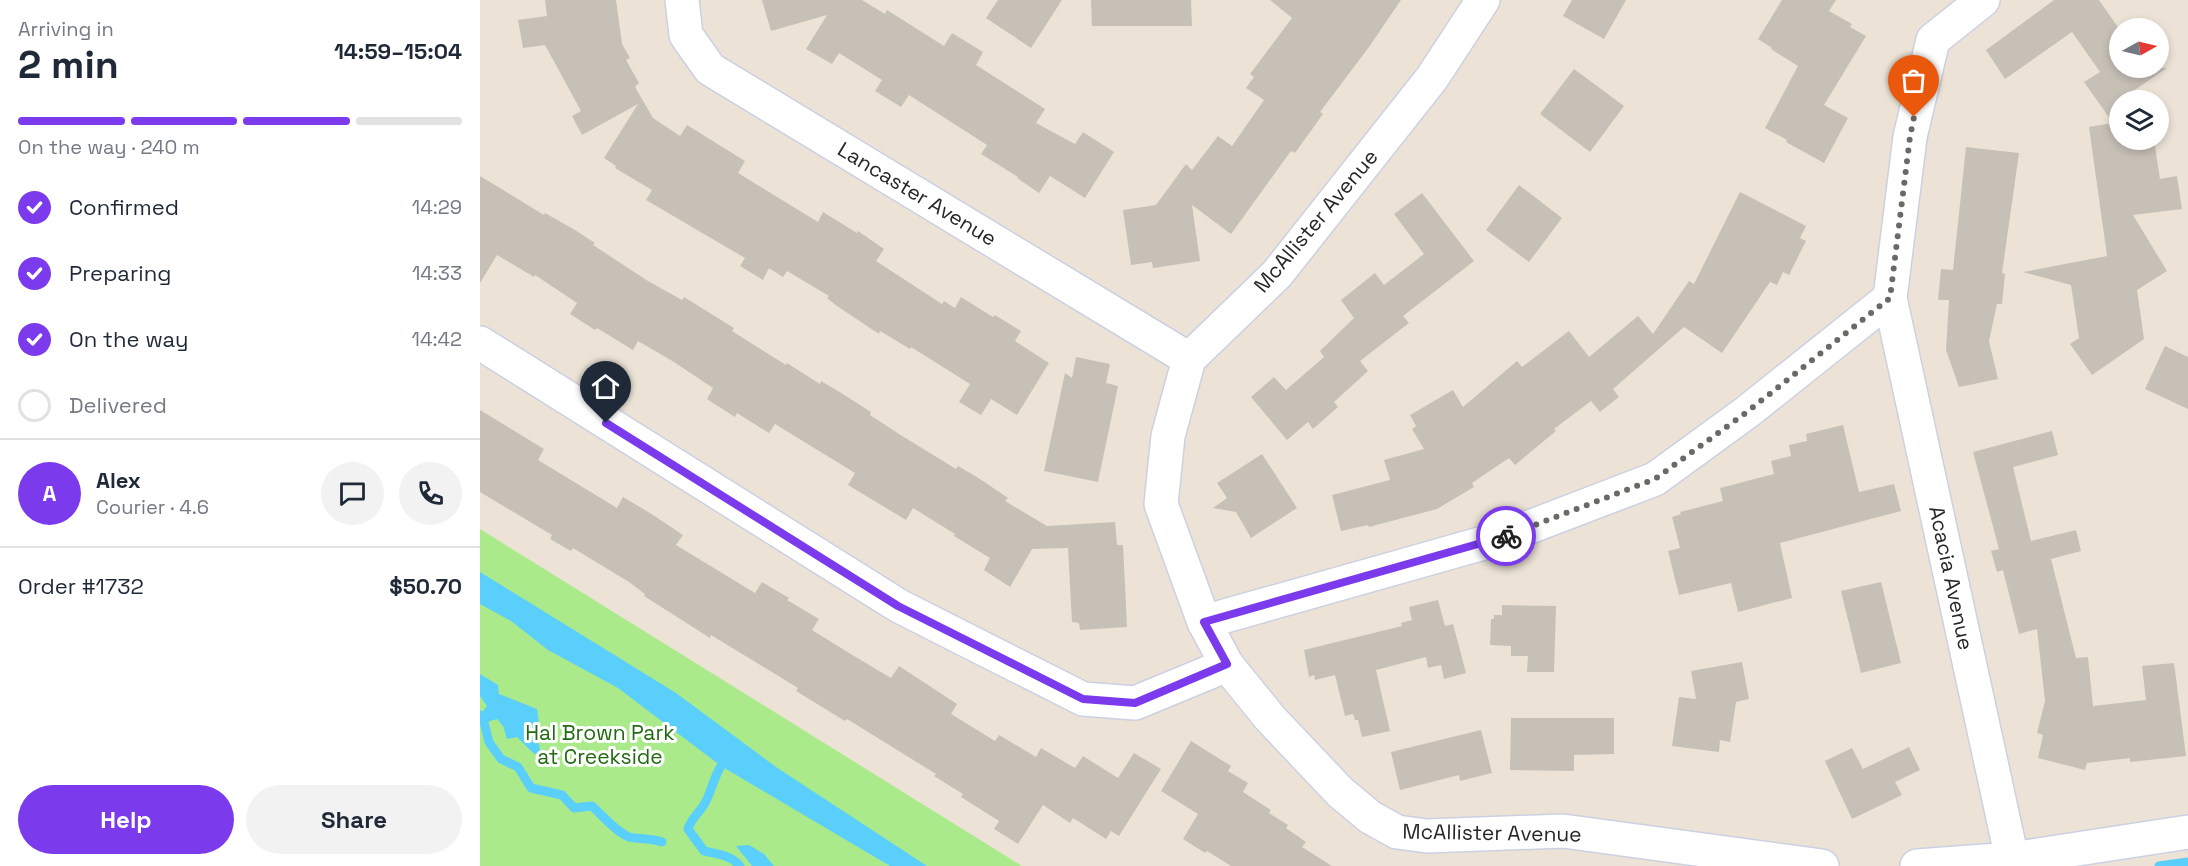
<!DOCTYPE html>
<meta charset="utf-8">
<style>
body{margin:0;font-family:"Space Grotesk",sans-serif;background:#f2f2f3;color:#1f2937;height:100vh;display:flex;flex-direction:column;font-size:22px;white-space:nowrap}
*{box-sizing:border-box;margin:0}
p{font-size:20px;color:#747a83}
.icon{flex:none;width:33px;height:33px;fill:none;stroke:currentColor;stroke-width:2;stroke-linecap:round;stroke-linejoin:round}
.map{position:relative;flex:1;overflow:hidden}
.sheet{display:flex;flex-direction:column;background:#fff;width:480px}
.sheet>*{flex:none}
.needle{width:39px;rotate:82deg}
.controls{position:absolute;left:1629px;top:18px;display:grid;gap:12px}
.controls a{display:grid;place-items:center;width:60px;height:60px;border-radius:50%;background:#fff;box-shadow:0 3px 9px #0003;font-size:30px}
.pin{position:absolute;display:grid;place-items:center;width:51px;height:51px;color:#fff;margin:-62px -26px;border-radius:50% 50% 50% 0;rotate:-45deg;box-shadow:0 0 6px #0007}
.pin .icon{rotate:45deg}
.courier{position:absolute;display:grid;place-items:center;width:60px;height:60px;margin:-30px;border:4px solid #7c3aed;border-radius:50%;background:#fff;color:#222;box-shadow:0 2px 8px #0007}
.headline em{font-style:normal;font-weight:800}
.headline div{display:flex;flex-direction:column-reverse}
.headline{display:flex;align-items:center;justify-content:space-between;height:102px;padding:0 18px}
h1{font-size:39px;font-weight:800;line-height:45px}
.bar{display:grid;grid-template-columns:repeat(4,1fr);gap:9px 6px;align-content:center;height:72px;padding:0 18px}
.bar i{height:8px;border-radius:4px;background:#e0e1e3}
.bar .selected{background:#7c3aed}
.bar p{grid-column:span 4}
.line{display:flex;align-items:center;gap:15px;padding:0 18px;border-top:2px solid #e0e1e3}
.line div{flex:1}
.round{display:grid;place-items:center;flex:none;width:63px;height:63px;border-radius:32px;background:#f2f2f3}
ol{padding:0 18px;list-style:none}
li{display:flex;align-items:center;gap:18px;height:66px}
li p{margin-inline-start:auto}
li .icon{padding:6px;border-radius:50%;background:#7c3aed;color:#fff;stroke-width:4}
li:last-child{color:#747a83}
li i{width:33px;height:33px;border:3px solid #e0e1e3;border-radius:50%}
.action{display:flex;gap:12px;margin-top:auto;padding:12px 18px}
.action a{flex:1;height:69px;border-radius:36px;background:#7c3aed;color:#fff;font-size:24px;font-weight:800;line-height:69px;text-align:center}
.action a+a{background:#f2f2f3;color:#1f2937}
main{display:flex;flex:1;min-height:0}
.map>svg:first-child{display:block}
</style>
<main>
<section class="sheet">
<div class="headline"><div><h1>2 min</h1><p>Arriving in</p></div><em>14:59–15:04</em></div>
<div class="bar"><i class="selected"></i><i class="selected"></i><i class="selected"></i><i></i><p>On the way · 240 m</p></div>
<ol>
<li><svg class="icon" aria-label="check" viewBox="0 0 24 24"><path d="M5 12l5 5 9-10"/></svg>Confirmed<p>14:29</p></li>
<li><svg class="icon" aria-label="check" viewBox="0 0 24 24"><path d="M5 12l5 5 9-10"/></svg>Preparing<p>14:33</p></li>
<li><svg class="icon" aria-label="check" viewBox="0 0 24 24"><path d="M5 12l5 5 9-10"/></svg>On the way<p>14:42</p></li>
<li><i></i>Delivered</li>
</ol>
<div class="line" style="height:108px"><b class="round" style="background:#7c3aed;color:#fff">A</b><div><b>Alex</b><p>Courier · 4.6</p></div><a class="round"><svg class="icon" aria-label="chat" viewBox="0 0 24 24"><path d="M4 5h16v11H9l-5 4z"/></svg></a><a class="round"><svg class="icon" aria-label="phone" viewBox="0 0 24 24"><path d="M5 4h4l2 5-3 2q2 4 5 5l2-3 5 2v4C11 20 4 13 5 4z"/></svg></a></div>
<div class="line" style="height:78px"><div>Order #1732</div><b>$50.70</b></div>
<div class="action"><a>Help</a><a>Share</a></div>
</section>
<div class="map">
<svg width="1708" height="866" viewBox="0 0 1708 866">
<rect width="100%" height="100%" fill="#ece3d6"/>
<path fill="#aaea8b" d="M 0,529 L 542,866 L 0,866 Z"/>
<g fill="#5bcffc">
<path d="M 0,572 L 196,693 L 296,767 L 447,866 L 410,866 L 241,766 L 138,688 L 68,650 L 31,621 L 0,604 Z"/>
<path d="M 0,674 L 18,685 L 19,694 L 57,709 L 59,723 L 47,734 L 59,744 L 61,756 L 53,753 L 37,737 L 27,739 L 23,726 L 17,719 L 7,722 L 0,719 L 0,715 L 7,706 L 0,696 Z"/>
<path d="M 269,845 L 284,854 L 294,866 L 272,866 L 256,846 Z"/>
</g>
<g fill="none" stroke-linecap="round" stroke-linejoin="round">
<g stroke="#5bcffc" stroke-width="9">
<path d="M 0,715 L 3,718 L 9,742 L 21,759 L 38,767 L 51,788 L 82,795 L 94,808 L 112,806 C 123,816 135,831 149,837 C 156,839 171,838 182,842"/>
<path d="M 241,766 C 234,777 232,789 226,801 C 221,812 212,816 208,829 L 224,851 C 237,854 251,855 260,866"/>
<path d="M 1679,866 L 1708,862"/>
</g>
</g>
<g fill="#c7c0b7">
<path d="M 65,0 L 136,0 L 142,44 L 150,58 L 146,60 L 159,83 L 155,87 L 173,118 L 200,136 L 207,125 L 265,161 L 258,173 L 338,222 L 343,212 L 377,233 L 378,231 L 404,249 L 396,261 L 462,304 L 464,301 L 475,308 L 481,297 L 513,317 L 515,315 L 541,331 L 535,341 L 569,363 L 537,415 L 511,399 L 501,415 L 479,402 L 490,384 L 431,347 L 430,349 L 400,331 L 399,334 L 357,306 L 347,298 L 349,296 L 307,271 L 303,277 L 289,268 L 283,280 L 260,266 L 265,258 L 166,200 L 172,190 L 135,168 L 136,166 L 124,158 L 158,104 L 102,135 L 92,116 L 101,111 L 65,45 L 43,48 L 38,20 L 67,16 Z"/>
<path d="M 282,0 L 382,0 L 405,14 L 407,10 L 464,46 L 472,33 L 503,52 L 496,65 L 565,109 L 556,123 L 595,144 L 603,132 L 634,152 L 605,198 L 570,176 L 559,193 L 537,178 L 538,177 L 501,154 L 507,145 L 429,95 L 421,107 L 395,91 L 402,80 L 359,53 L 352,64 L 326,49 L 347,15 L 291,31 Z"/>
<path d="M 518,0 L 582,0 L 551,48 L 506,18 Z"/>
<path d="M 611,0 L 711,0 L 712,26 L 612,26 Z"/>
<path d="M 790,0 L 921,0 L 889,47 L 840,112 L 843,114 L 815,153 L 811,151 L 751,234 L 712,205 L 720,261 L 673,268 L 672,262 L 651,265 L 643,210 L 676,205 L 706,164 L 712,170 L 738,136 L 752,146 L 784,100 L 766,88 L 774,77 L 770,74 L 812,18 Z"/>
<path d="M 1092,0 L 1146,0 L 1124,39 L 1083,16 Z"/>
<path d="M 1302,0 L 1356,0 L 1349,11 L 1372,24 L 1370,27 L 1386,36 L 1344,105 L 1368,118 L 1344,163 L 1306,142 L 1307,140 L 1285,128 L 1318,66 L 1291,49 L 1292,48 L 1278,39 Z"/>
<path d="M 1574,0 L 1619,0 L 1640,30 L 1640,68 L 1687,68 L 1640,100 L 1640,140 L 1674,140 L 1680,179 L 1697,176 L 1702,209 L 1653,215 L 1687,271 L 1657,290 L 1664,339 L 1612,375 L 1590,344 L 1599,338 L 1591,285 L 1543,272 L 1627,256 L 1609,127 L 1633,123 L 1604,82 L 1620,72 L 1592,32 L 1525,79 L 1506,50 Z"/>
<path d="M 1094,69 L 1144,106 L 1110,152 L 1060,114 Z"/>
<path d="M 1486,147 L 1539,153 L 1522,273 L 1525,274 L 1522,304 L 1517,304 L 1509,341 L 1518,379 L 1479,387 L 1466,350 L 1469,300 L 1458,300 L 1461,269 L 1473,270 Z"/>
<path d="M 0,176 L 64,215 L 65,213 L 95,230 L 115,243 L 113,245 L 168,281 L 202,300 L 204,297 L 254,328 L 252,331 L 306,365 L 307,363 L 340,384 L 341,381 L 358,391 L 391,412 L 390,415 L 419,434 L 476,469 L 478,466 L 500,479 L 528,498 L 525,501 L 567,526 L 635,522 L 637,545 L 643,545 L 647,627 L 600,630 L 599,623 L 592,622 L 588,548 L 552,549 L 530,587 L 504,570 L 510,558 L 474,536 L 475,534 L 433,508 L 426,520 L 368,485 L 375,473 L 295,424 L 289,433 L 257,413 L 255,417 L 227,399 L 233,388 L 194,362 L 158,341 L 153,350 L 117,328 L 115,330 L 90,314 L 97,303 L 55,275 L 54,277 L 17,255 L 0,283 Z"/>
<path d="M 1039,185 L 1082,218 L 1049,262 L 1006,230 Z"/>
<path d="M 1260,192 L 1326,226 L 1320,238 L 1326,241 L 1309,275 L 1303,272 L 1297,285 L 1290,282 L 1242,353 L 1204,327 L 1133,389 L 1139,397 L 1120,412 L 1111,401 L 1074,429 L 1076,431 L 1035,465 L 1029,458 L 992,483 L 994,487 L 957,509 L 889,527 L 888,525 L 861,531 L 852,495 L 910,480 L 904,460 L 944,449 L 932,429 L 936,426 L 930,415 L 973,390 L 983,407 L 1037,361 L 1042,367 L 1089,331 L 1109,357 L 1158,316 L 1173,334 L 1209,281 L 1214,284 Z"/>
<path d="M 942,193 L 994,261 L 923,316 L 929,323 L 880,361 L 888,371 L 854,402 L 858,407 L 833,429 L 828,422 L 807,440 L 771,397 L 794,377 L 806,390 L 844,357 L 840,351 L 874,318 L 861,300 L 895,273 L 904,285 L 944,254 L 914,214 Z"/>
<path d="M 1685,346 L 1708,357 L 1708,409 L 1665,389 Z"/>
<path d="M 596,357 L 630,364 L 626,383 L 638,386 L 618,482 L 564,471 L 585,373 L 592,378 Z"/>
<path d="M 0,410 L 64,449 L 58,460 L 137,508 L 143,497 L 170,513 L 203,535 L 196,545 L 275,593 L 282,582 L 309,598 L 307,600 L 339,619 L 332,630 L 374,656 L 411,678 L 419,666 L 445,683 L 477,704 L 471,714 L 515,741 L 519,735 L 556,757 L 561,748 L 595,768 L 603,756 L 638,778 L 654,753 L 681,769 L 639,836 L 631,831 L 626,839 L 593,818 L 590,823 L 563,805 L 538,844 L 514,829 L 519,821 L 481,797 L 483,794 L 454,776 L 456,774 L 367,719 L 365,721 L 316,691 L 318,688 L 231,635 L 230,638 L 164,596 L 165,594 L 149,582 L 93,548 L 91,551 L 70,539 L 72,535 L 0,492 Z"/>
<path d="M 1363,425 L 1379,492 L 1414,484 L 1421,511 L 1300,543 L 1312,598 L 1258,612 L 1251,583 L 1199,595 L 1188,551 L 1200,548 L 1192,517 L 1201,514 L 1200,512 L 1243,501 L 1240,488 L 1294,474 L 1291,461 L 1311,456 L 1309,445 L 1327,441 L 1326,434 Z"/>
<path d="M 1572,431 L 1578,455 L 1533,467 L 1551,541 L 1596,530 L 1601,551 L 1571,559 L 1596,658 L 1608,657 L 1613,706 L 1666,700 L 1662,666 L 1694,663 L 1706,756 L 1650,762 L 1650,758 L 1607,763 L 1605,770 L 1558,758 L 1563,735 L 1557,733 L 1565,701 L 1557,629 L 1539,634 L 1523,570 L 1517,572 L 1511,551 L 1519,549 L 1493,452 Z"/>
<path d="M 782,454 L 817,508 L 771,538 L 756,512 L 733,508 L 747,498 L 737,483 Z"/>
<path d="M 1401,582 L 1421,663 L 1381,673 L 1361,591 Z"/>
<path d="M 958,600 L 965,626 L 973,624 L 986,673 L 964,679 L 961,665 L 948,668 L 946,657 L 896,670 L 910,731 L 882,737 L 878,720 L 875,720 L 873,714 L 865,716 L 855,675 L 835,680 L 834,675 L 829,677 L 824,650 L 922,626 L 921,623 L 932,620 L 929,607 Z"/>
<path d="M 1022,605 L 1076,606 L 1074,672 L 1047,672 L 1048,656 L 1031,656 L 1031,646 L 1010,645 L 1011,619 L 1014,619 L 1014,615 L 1022,615 Z"/>
<path d="M 1262,662 L 1269,699 L 1256,702 L 1250,742 L 1240,740 L 1239,752 L 1192,746 L 1199,697 L 1216,699 L 1211,671 Z"/>
<path d="M 1031,718 L 1134,718 L 1134,754 L 1094,755 L 1094,771 L 1030,770 Z"/>
<path d="M 1001,730 L 1012,773 L 980,781 L 979,775 L 920,790 L 911,752 Z"/>
<path d="M 711,741 L 751,766 L 748,771 L 768,783 L 763,792 L 791,810 L 789,813 L 808,825 L 806,828 L 826,842 L 822,847 L 852,866 L 751,866 L 727,851 L 725,853 L 703,839 L 718,814 L 681,791 Z"/>
<path d="M 1429,747 L 1440,770 L 1415,782 L 1422,795 L 1372,819 L 1345,761 L 1372,748 L 1383,769 Z"/>
</g>
<g fill="none" stroke-linecap="round" stroke-linejoin="round">
<g stroke="#ccd0e3" stroke-width="36">
<g id="minor">
<path d="M 202,0 L 206,35 L 230,69 L 709,359"/>
<path d="M 1003,0 L 952,78 L 797,274 L 709,359 L 688,436 L 681,504 L 724,622 L 747,665 L 790,718 L 860,792 L 890,817 L 917,832 L 947,836 L 1083,831 L 1342,866"/>
<path d="M 1410,298 L 1532,859"/>
<path d="M 0,343 L 419,606 L 603,699 L 655,703 L 747,665"/>
<path d="M 724,622 L 1021,538 L 1175,479 L 1267,412 L 1410,298 L 1430,137 L 1453,40 L 1503,0"/>
<path d="M 1437,866 L 1532,859 L 1708,832"/>
</g>
</g>
<use href="#minor" stroke="#fff" stroke-width="33"/>
</g>
<g fill="none" stroke-linecap="round" stroke-linejoin="round">
<path stroke="#6c6964" stroke-width="6" stroke-dasharray="0 10.8" d="M 1026,536 L 1175,479 L 1267,412 L 1410,298 L 1430,137 L 1434,117"/>
<path stroke="#7c3aed" stroke-width="8" d="M 126,423 L 418,606 L 603,699 L 655,703 L 747,664 L 724,622 L 1026,536"/>
</g>
<g text-anchor="middle" stroke-width="6" stroke-linejoin="round" paint-order="stroke">
<g font-size="21" fill="#272727" stroke="#fff">
<text transform="translate(437 194) rotate(31)" y="7">Lancaster Avenue</text>
<text transform="translate(836 221) rotate(-50)" y="7">McAllister Avenue</text>
<text transform="translate(1471 578) rotate(78)" y="7">Acacia Avenue</text>
<text transform="translate(1012 833) rotate(1)" y="7">McAllister Avenue</text>
</g>
<g font-size="21" fill="#226a11" stroke="#fff">
<text x="120" y="740">Hal Brown Park<tspan x="120" dy="24">at Creekside</tspan></text>
</g>
</g>
</svg>
<div class="controls">
<a><svg class="needle" viewBox="-14 -14 28 28"><path d="M0-13l5 13h-10z" fill="#e53935"/><path d="M0 13l5-13h-10z" fill="#747a83"/></svg></a>
<a><svg class="icon" aria-label="layers" viewBox="0 0 24 24"><path d="M12 4l9 5-9 5-9-5zM3 14l9 5 9-5"/></svg></a>
</div>
<div class="pin" style="left:1434px;top:117px;background:#ea580c"><svg class="icon" aria-label="bag" viewBox="0 0 24 24"><path d="M5 8h14l-1 12H6zM9 8a3 3 0 0 1 6 0"/></svg></div>
<div class="pin" style="left:126px;top:423px;background:#1f2937"><svg class="icon" aria-label="home" viewBox="0 0 24 24"><path d="M3 11l9-7 9 7M6 9v11h12V9"/></svg></div>
<div class="courier" style="left:1026px;top:536px"><svg class="icon" aria-label="bike" viewBox="0 0 24 24"><circle cx="6" cy="16" r="4"/><circle cx="18" cy="16" r="4"/><path d="M6 16l4-8h5l3 8M10 8l3 8H6M13 5h3"/></svg></div>
</div>
</main>
